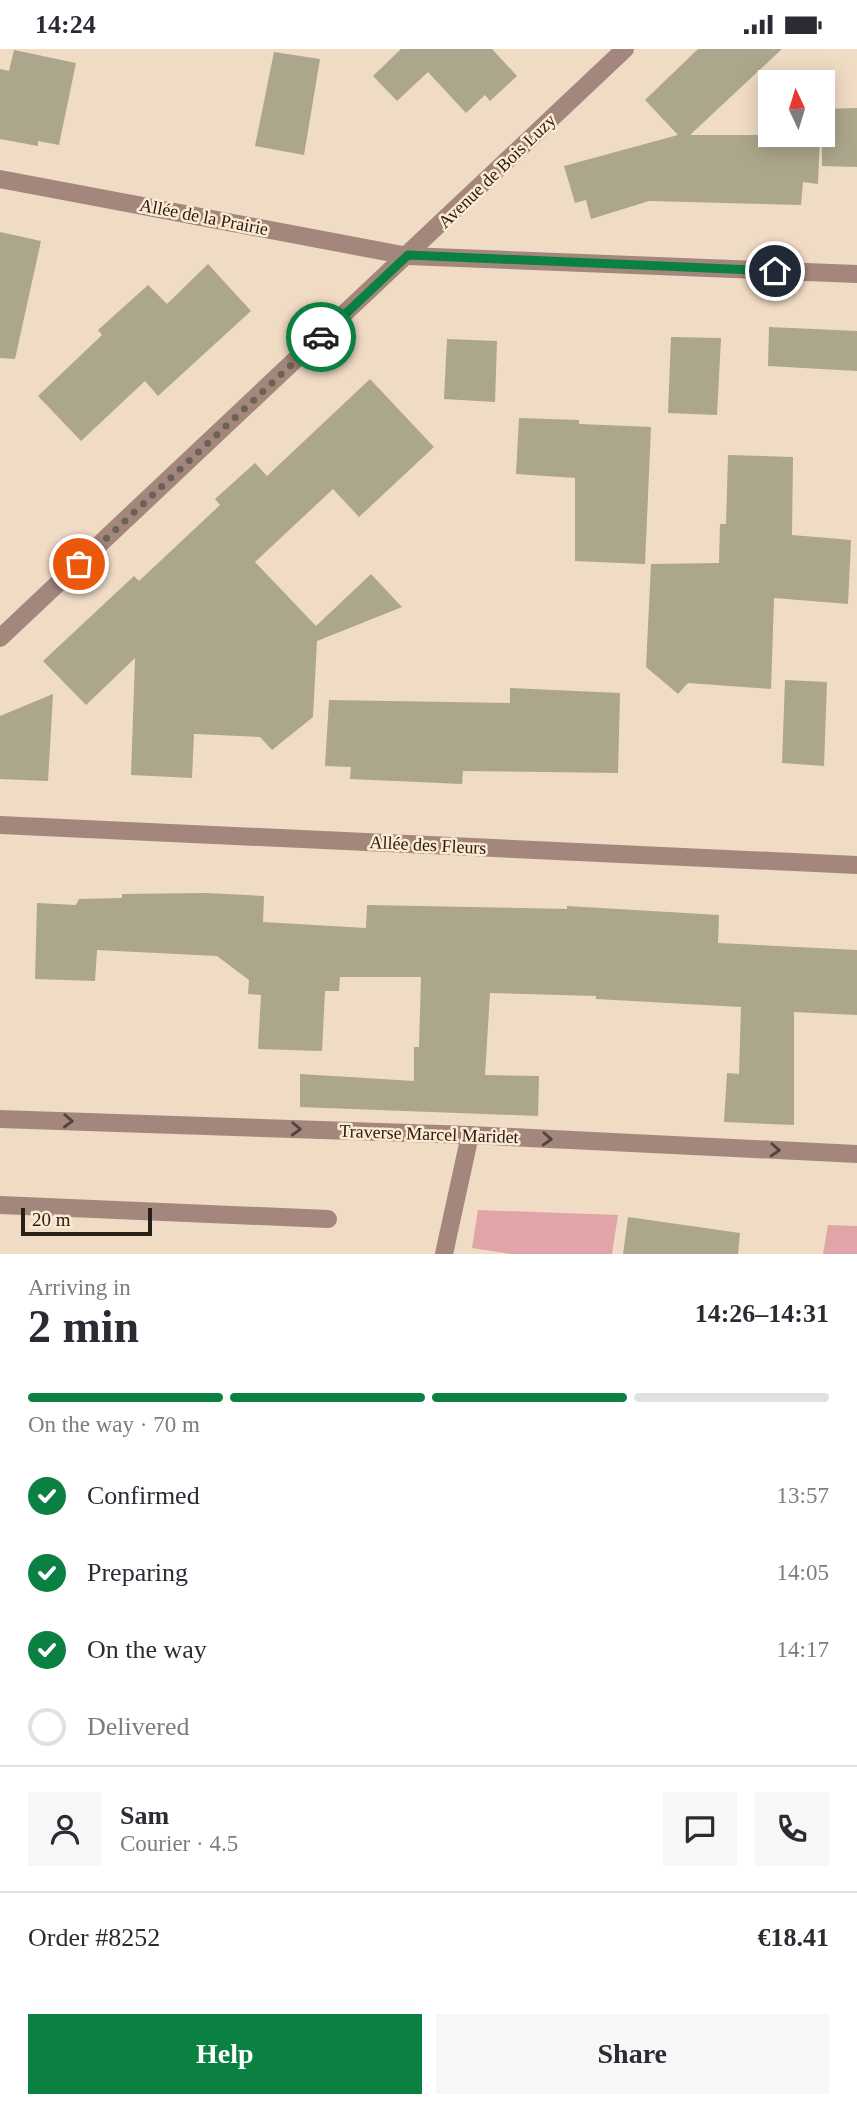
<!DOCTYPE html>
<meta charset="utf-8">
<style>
body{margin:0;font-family:"Times New Roman",serif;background:#f7f7f7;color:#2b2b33;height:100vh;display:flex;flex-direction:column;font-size:26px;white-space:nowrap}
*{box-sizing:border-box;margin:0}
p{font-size:23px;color:#7c7c81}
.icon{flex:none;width:38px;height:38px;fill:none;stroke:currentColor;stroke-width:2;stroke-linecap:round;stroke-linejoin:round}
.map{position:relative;height:1205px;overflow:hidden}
.sheet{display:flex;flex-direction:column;background:#fff;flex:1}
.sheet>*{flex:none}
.needle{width:46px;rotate:356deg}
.buttons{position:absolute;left:758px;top:21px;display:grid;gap:14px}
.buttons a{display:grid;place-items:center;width:77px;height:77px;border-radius:0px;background:#fff;box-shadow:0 4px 18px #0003;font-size:35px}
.scale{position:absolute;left:21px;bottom:18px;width:131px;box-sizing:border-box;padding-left:7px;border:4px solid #272017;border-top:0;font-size:19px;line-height:24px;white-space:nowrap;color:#272017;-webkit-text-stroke:5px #fee9d2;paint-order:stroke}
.pin{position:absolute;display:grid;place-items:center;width:60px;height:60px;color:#fff;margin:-30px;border:4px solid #fff;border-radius:50%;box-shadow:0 2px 7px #0007}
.courier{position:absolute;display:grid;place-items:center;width:70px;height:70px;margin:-35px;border:5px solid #0b8043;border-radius:50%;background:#fff;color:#222;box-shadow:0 2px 9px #0007}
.overview em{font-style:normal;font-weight:700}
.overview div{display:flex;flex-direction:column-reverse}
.overview{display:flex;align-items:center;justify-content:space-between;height:119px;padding:0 28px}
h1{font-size:46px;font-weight:700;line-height:52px}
.bar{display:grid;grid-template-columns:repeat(4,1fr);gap:10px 7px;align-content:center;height:84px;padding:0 28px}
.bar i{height:9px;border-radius:5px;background:#e1e1e2}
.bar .active{background:#0b8043}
.bar p{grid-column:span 4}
.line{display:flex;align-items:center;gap:18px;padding:0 28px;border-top:2px solid #e1e1e2}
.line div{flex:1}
.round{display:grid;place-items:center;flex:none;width:74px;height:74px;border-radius:0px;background:#f7f7f7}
ol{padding:0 28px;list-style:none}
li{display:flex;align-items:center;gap:21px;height:77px}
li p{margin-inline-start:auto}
li .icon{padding:7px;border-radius:50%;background:#0b8043;color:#fff;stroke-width:4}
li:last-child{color:#7c7c81}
li i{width:38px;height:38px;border:4px solid #e1e1e2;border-radius:50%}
.button{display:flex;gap:14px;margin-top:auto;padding:14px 28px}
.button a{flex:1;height:80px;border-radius:0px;background:#0b8043;color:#fff;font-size:28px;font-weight:700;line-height:80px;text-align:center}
.button a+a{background:#f7f7f7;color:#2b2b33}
.status{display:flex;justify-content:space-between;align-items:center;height:49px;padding:0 35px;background:#fff;direction:ltr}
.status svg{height:19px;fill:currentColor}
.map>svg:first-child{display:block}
</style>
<div class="status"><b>14:24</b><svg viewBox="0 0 49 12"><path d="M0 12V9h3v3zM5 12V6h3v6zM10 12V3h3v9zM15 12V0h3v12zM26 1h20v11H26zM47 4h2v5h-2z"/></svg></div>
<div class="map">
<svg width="857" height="1205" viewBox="0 0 857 1205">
<rect width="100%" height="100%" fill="#f0dbc5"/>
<g fill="#e0a4a9">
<path d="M 478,1161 L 618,1166 L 612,1205 L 511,1205 L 472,1199 Z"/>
<path d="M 828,1176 L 857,1177 L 857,1205 L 823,1205 Z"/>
</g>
<g fill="#aca68c">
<path d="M 401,0 L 492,0 L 517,27 L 490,52 L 485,46 L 466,64 L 428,23 L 397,52 L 373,27 Z"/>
<path d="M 698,0 L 782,0 L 690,86 L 820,86 L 818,135 L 803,133 L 801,156 L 649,152 L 591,170 L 586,151 L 575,154 L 564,117 L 678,86 L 645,51 Z"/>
<path d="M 14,1 L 76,14 L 59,96 L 38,92 L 38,97 L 0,90 L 0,20 L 9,22 Z"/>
<path d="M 274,3 L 320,10 L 304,106 L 255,97 Z"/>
<path d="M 857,59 L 857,118 L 822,117 L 822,60 Z"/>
<path d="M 0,183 L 41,192 L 15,310 L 0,309 Z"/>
<path d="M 208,215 L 251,262 L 158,347 L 145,332 L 81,392 L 38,347 L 102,286 L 98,281 L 148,236 L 167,255 Z"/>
<path d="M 769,278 L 857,282 L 857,322 L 768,317 Z"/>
<path d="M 671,288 L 721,289 L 717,366 L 668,364 Z"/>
<path d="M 447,290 L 497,292 L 495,353 L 444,350 Z"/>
<path d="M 370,330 L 434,398 L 359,468 L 333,440 L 255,513 L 316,577 L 371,525 L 402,558 L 317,592 L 313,668 L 272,701 L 260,688 L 194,685 L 192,729 L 131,726 L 135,609 L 86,656 L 43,612 L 134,527 L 139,532 L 220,456 L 215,450 L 255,414 L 267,427 Z"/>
<path d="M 519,369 L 579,371 L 579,375 L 651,378 L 645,515 L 575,512 L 575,429 L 516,425 Z"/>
<path d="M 728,406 L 793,408 L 792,486 L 851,491 L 848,555 L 774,549 L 771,640 L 688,634 L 678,645 L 646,618 L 651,515 L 719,514 L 720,475 L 726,475 Z"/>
<path d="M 785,631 L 827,633 L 824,717 L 782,714 Z"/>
<path d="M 510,639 L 620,644 L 618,724 L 463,722 L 462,735 L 350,730 L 351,718 L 325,717 L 329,651 L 510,654 Z"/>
<path d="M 53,645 L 48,732 L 0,730 L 0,667 Z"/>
<path d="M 206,844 L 264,847 L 263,873 L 366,879 L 367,856 L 567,860 L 567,857 L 719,866 L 718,894 L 857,901 L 857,966 L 794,963 L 794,1076 L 724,1073 L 727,1024 L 739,1025 L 741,958 L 596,950 L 596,947 L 490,944 L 485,1026 L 539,1027 L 538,1067 L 300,1058 L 300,1025 L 414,1032 L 414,998 L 419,998 L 421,928 L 340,928 L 339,942 L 325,942 L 322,1002 L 258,1000 L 261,946 L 248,945 L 249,931 L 217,907 L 97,901 L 95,932 L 35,930 L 37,854 L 76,856 L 79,850 L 122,849 L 122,845 Z"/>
<path d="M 628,1168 L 740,1184 L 738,1205 L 623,1205 Z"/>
</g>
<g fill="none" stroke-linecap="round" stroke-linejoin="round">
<path stroke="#a3877d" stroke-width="18" d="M 0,1156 L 328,1170"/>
<g stroke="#a3877d" stroke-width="18">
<path d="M 0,130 L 408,207 L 857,225"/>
<path d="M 0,589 L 625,0"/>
<path d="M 0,776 L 857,816"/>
<path d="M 0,1070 L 470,1086 L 857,1105"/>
<path d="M 444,1205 L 470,1086"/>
</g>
</g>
<defs><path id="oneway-chevron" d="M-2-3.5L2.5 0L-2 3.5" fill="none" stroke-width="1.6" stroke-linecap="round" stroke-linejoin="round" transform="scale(1.75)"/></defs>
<g stroke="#52443b">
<use href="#oneway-chevron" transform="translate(68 1072) rotate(2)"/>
<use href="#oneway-chevron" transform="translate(296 1080) rotate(2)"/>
<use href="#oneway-chevron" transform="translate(547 1090) rotate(3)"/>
<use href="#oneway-chevron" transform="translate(775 1101) rotate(3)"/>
</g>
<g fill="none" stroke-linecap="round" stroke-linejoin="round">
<path stroke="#6d6154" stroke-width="7" stroke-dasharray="0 12.6" d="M 79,515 L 321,288"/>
<path stroke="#0b8043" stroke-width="9" d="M 321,288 L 408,206 L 775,222"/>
</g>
<g text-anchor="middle" stroke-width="5" stroke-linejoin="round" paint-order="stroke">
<g font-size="18" fill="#272017" stroke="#fee9d2">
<text transform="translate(497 122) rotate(-44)" y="6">Avenue de Bois Luzy</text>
<text transform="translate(204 168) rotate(11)" y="6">Allée de la Prairie</text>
<text transform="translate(428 796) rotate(3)" y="6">Allée des Fleurs</text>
<text transform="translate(429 1085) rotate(2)" y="6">Traverse Marcel Maridet</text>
</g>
</g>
</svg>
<div class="buttons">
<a><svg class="needle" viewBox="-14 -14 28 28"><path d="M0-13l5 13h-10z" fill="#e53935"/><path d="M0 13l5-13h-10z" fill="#7c7c81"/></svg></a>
</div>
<div class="scale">20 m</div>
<div class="pin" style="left:79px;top:515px;background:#ea580c"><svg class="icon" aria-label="bag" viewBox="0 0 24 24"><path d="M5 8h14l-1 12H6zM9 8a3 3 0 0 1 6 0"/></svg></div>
<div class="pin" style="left:775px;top:222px;background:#1f2937"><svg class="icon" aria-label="home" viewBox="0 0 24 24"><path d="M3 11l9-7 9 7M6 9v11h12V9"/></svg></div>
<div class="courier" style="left:321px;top:288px"><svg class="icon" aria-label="car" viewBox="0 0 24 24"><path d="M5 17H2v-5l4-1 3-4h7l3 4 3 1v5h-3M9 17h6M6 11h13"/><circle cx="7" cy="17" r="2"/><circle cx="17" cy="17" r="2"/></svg></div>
</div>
<section class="sheet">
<div class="overview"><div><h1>2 min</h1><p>Arriving in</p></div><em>14:26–14:31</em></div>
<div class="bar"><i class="active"></i><i class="active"></i><i class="active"></i><i></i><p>On the way · 70 m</p></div>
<ol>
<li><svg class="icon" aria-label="check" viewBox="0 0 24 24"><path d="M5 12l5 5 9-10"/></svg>Confirmed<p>13:57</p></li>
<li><svg class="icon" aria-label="check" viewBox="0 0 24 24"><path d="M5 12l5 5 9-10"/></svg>Preparing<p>14:05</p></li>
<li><svg class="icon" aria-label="check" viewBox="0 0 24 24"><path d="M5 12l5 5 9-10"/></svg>On the way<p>14:17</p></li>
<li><i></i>Delivered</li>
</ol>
<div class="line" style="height:126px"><a class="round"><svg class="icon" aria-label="person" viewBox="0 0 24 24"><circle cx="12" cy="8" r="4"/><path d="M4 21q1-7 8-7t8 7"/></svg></a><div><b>Sam</b><p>Courier · 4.5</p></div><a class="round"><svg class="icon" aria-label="chat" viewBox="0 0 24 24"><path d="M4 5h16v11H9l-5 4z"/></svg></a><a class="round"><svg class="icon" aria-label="phone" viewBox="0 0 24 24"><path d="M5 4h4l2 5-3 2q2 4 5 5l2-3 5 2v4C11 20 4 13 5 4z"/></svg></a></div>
<div class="line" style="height:91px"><div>Order #8252</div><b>€18.41</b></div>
<div class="button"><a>Help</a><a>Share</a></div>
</section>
